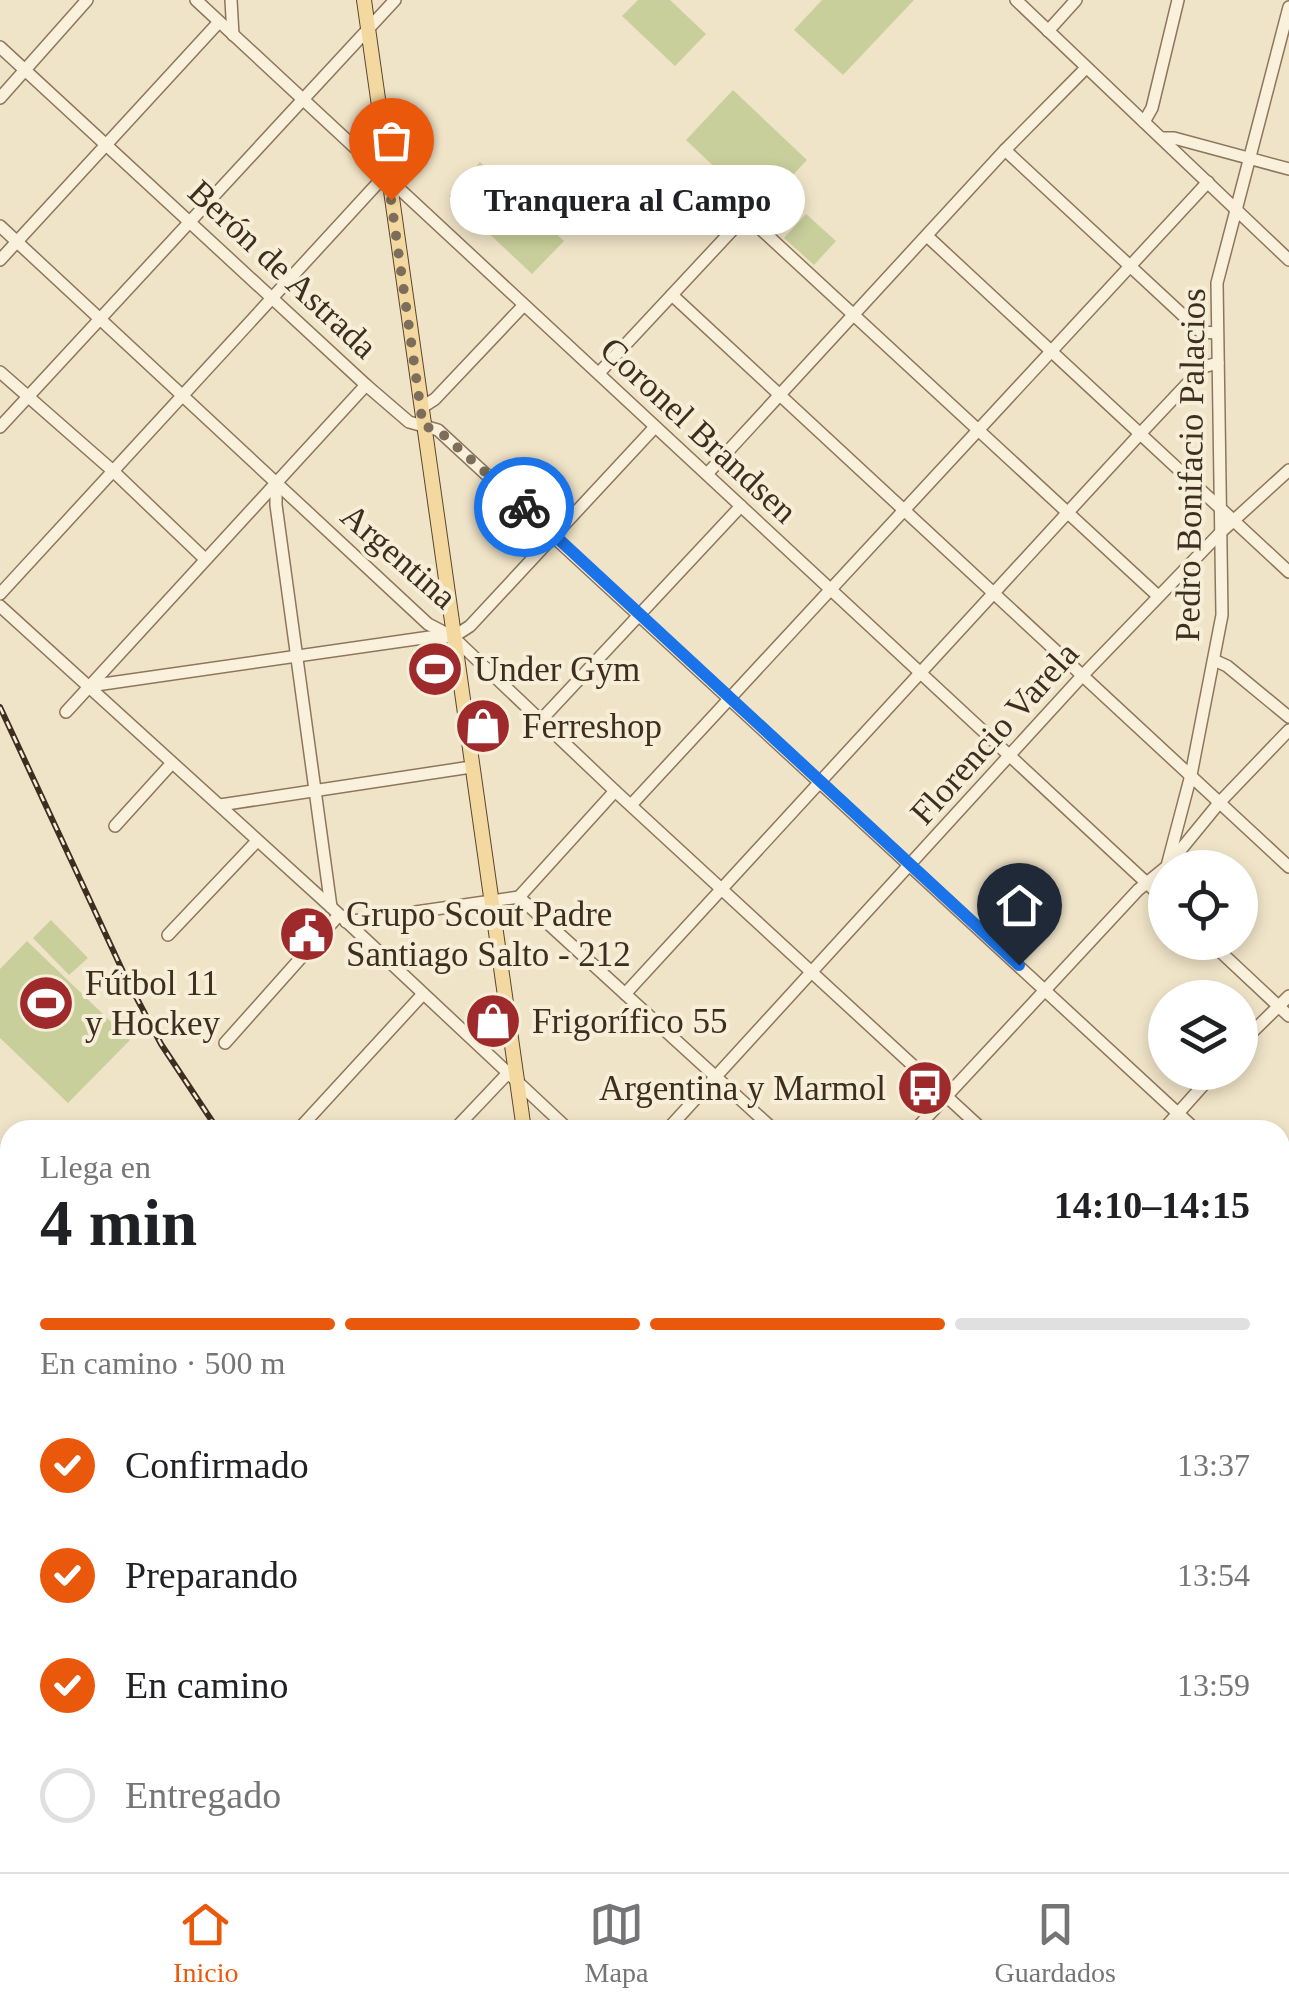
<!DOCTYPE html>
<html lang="es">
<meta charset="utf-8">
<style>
body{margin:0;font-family:Georgia,serif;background:#f6f6f6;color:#202124;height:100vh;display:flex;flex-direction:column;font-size:38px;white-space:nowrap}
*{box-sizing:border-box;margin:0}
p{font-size:32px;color:#757577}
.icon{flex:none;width:55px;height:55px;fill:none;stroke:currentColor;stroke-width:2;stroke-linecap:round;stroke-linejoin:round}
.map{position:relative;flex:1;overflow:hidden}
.panel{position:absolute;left:0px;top:1120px;width:1290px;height:752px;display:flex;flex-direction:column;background:#fff;border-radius:30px 30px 0 0;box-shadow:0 5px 15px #0003}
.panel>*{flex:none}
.fabs{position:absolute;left:1148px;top:850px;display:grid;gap:20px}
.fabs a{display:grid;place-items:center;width:110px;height:110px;border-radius:50%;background:#fff;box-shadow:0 5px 15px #0003;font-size:50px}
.pin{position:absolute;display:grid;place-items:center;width:85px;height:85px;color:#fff;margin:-102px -42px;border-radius:50% 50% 50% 0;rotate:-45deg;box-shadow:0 0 10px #0007}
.pin .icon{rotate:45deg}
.courier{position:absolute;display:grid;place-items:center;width:100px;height:100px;margin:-50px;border:8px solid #1a73e8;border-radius:50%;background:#fff;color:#222;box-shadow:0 2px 12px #0007}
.bubble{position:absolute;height:70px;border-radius:35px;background:#fff;box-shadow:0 5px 15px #0003;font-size:32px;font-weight:700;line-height:70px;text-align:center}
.headline em{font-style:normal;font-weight:700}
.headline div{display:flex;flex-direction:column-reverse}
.headline{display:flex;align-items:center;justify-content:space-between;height:170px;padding:0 40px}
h1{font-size:65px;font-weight:700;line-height:75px}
.bar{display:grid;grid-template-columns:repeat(4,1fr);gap:15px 10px;align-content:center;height:120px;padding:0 40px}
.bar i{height:12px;border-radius:8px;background:#e0e0e0}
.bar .current{background:#ea580c}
.bar p{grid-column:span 4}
ol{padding:0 40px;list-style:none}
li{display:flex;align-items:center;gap:30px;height:110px}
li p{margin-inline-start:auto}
li .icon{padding:10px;border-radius:50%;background:#ea580c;color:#fff;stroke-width:4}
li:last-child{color:#757577}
li i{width:55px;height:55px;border:5px solid #e0e0e0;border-radius:50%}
.menu{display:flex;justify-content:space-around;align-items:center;height:140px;border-top:2px solid #e0e0e0;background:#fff;font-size:28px;color:#757577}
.menu a{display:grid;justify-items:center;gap:5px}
.menu .current{color:#ea580c}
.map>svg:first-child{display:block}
</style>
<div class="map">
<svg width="1289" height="1872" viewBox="0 0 1289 1872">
<rect width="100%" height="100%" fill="#f0e4c8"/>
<g fill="#c9cf9b">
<path d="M 638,0 L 670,0 L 706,34 L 675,66 L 622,16 Z"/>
<path d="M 822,0 L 914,0 L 843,75 L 794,30 Z"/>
<path d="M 733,90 L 807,160 L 760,210 L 686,140 Z"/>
<path d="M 480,162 L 564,241 L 532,274 L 449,196 Z"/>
<path d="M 806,214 L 836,241 L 814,265 L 784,238 Z"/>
<path d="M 51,920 L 88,958 L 69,975 L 33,938 Z"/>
<path d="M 27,941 L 130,1040 L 68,1103 L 0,1038 L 0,969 Z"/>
<path d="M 1289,1193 L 1289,1398 L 1280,1390 L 1280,1199 Z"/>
</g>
<path fill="#bfc49a" d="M 1280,1795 L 1289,1803 L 1289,1872 L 1134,1872 L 1124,1863 L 1280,1862 Z"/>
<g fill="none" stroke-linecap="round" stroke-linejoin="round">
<g stroke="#8d765c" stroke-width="14">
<g id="minor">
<path d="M 196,0 L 1165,900"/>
<path d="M 231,0 L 233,35"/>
<path d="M 1016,0 L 1289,260"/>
<path d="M 1048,31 L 1076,0"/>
<path d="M 0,47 L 366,385 L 409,422 L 438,430 L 1196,1130"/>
<path d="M 0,98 L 87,0"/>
<path d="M 1144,122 L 1152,108 L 1178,0"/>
<path d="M 1162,138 L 1174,138 L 1289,169"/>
<path d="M 1005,150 L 1201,332 L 1217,333"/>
<path d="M 0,226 L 428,624 L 453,637 L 615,791 L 983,1130"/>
<path d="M 927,236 L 1289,572"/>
<path d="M 0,260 L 219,22"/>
<path d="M 672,295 L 1289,867"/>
<path d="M 0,372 L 113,471 L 205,559"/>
<path d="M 599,373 L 738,224 L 753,222 L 1158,596"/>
<path d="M 421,408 L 435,399 L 523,306"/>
<path d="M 0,427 L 395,0"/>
<path d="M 707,474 L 1005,150 L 1086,68"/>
<path d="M 276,483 L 276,505 L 331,907"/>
<path d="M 0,594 L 376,185 L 389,179"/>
<path d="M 0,606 L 331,907 L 569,1130"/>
<path d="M 1216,661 L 1227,666 L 1289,717"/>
<path d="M 89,686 L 430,637 L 453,637 L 470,626 L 655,427"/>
<path d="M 66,712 L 366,385"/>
<path d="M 541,720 L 741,506"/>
<path d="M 220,805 L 471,767"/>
<path d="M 631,805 L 1208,182"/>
<path d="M 115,826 L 172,763"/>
<path d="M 1169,864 L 1219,803 L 1289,730"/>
<path d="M 1167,866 L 1191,775 L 1222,615 L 1217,283 L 1289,7"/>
<path d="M 519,897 L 774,1130"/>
<path d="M 346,922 L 519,897 L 615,791"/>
<path d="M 168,935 L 257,841"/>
<path d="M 1210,942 L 1289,1016"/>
<path d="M 625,994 L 1139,435 L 1203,367 L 1218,363"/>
<path d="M 225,1043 L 339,915"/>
<path d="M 1240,1044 L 1289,996"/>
<path d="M 298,1130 L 423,994"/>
<path d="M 454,1130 L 508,1073"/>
<path d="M 667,1130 L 1082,676 L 1221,532 L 1289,470"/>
<path d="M 915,1130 L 1138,890 L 1165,868"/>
<path d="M 1163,1130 L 1215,1072"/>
<path d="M 1280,1404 L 1289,1412"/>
<path d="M 1280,1531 L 1289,1540"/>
<path d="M 1280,1560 L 1289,1550"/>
<path d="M 0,1592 L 10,1581"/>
<path d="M 0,1657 L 10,1666"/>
<path d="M 0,1724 L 10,1713"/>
<path d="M 1280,1787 L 1289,1795"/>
<path d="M 0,1859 L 10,1848"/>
<path d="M 25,1862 L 35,1872"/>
<path d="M 226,1862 L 237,1872"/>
<path d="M 653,1862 L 663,1872"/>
<path d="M 853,1862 L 863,1872"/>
<path d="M 746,1872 L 755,1862"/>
<path d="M 994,1872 L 1003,1862"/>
</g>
</g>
<g stroke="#5b4430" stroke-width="16">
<g id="major">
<path d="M 364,0 L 524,1130"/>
<path d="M 1280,1186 L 1289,1180"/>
<path d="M 0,1465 L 10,1473"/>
<path d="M 440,1862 L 450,1872"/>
<path d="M 486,1872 L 495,1862"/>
</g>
</g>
<use href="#minor" stroke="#faf1dc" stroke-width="11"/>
<use href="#major" stroke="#f3d9a0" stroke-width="14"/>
<g stroke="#3d2e20" stroke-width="6">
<g id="rail">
<path d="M 0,707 L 125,976 L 161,1044 L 218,1130"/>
<path d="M 963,1862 L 973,1872"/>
<path d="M 1072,1862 L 1084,1872"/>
</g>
</g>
<use href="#rail" stroke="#f7eed8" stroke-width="2.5" stroke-dasharray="8" stroke-linecap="butt"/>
</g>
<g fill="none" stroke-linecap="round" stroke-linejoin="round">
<path stroke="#7c6e5b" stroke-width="10" stroke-dasharray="0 18" d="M 391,200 L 423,426 L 438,430 L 524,507"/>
<path stroke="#1a73e8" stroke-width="12" d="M 524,507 L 1019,965"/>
</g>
<defs>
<g id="stadium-disc" transform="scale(2.875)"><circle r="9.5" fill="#9e2a2b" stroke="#f7eed8"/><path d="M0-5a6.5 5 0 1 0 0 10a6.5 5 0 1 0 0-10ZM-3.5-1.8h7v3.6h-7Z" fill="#fff"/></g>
<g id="shop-disc" transform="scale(2.875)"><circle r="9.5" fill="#9e2a2b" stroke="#f7eed8"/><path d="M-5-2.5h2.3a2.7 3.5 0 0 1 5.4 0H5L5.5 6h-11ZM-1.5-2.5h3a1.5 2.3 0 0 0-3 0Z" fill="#fff"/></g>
<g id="civic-disc" transform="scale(2.875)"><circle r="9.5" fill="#9e2a2b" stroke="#f7eed8"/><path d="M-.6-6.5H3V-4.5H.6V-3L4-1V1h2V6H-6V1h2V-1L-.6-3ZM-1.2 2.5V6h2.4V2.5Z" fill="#fff"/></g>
<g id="bus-disc" transform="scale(2.875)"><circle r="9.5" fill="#9e2a2b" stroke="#f7eed8"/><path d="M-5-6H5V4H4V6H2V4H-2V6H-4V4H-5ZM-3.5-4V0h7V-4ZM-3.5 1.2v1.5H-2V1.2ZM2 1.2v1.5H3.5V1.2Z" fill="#fff"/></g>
</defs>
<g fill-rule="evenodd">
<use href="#stadium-disc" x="435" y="669"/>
<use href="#shop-disc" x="483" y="726"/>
<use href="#civic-disc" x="307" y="934"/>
<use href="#stadium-disc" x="46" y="1003"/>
<use href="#shop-disc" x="493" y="1021"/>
<use href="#bus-disc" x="925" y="1088"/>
</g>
<g text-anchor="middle" stroke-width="8" stroke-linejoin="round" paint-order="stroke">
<g font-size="35" fill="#3d2e20" stroke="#f7eed8">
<text transform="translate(283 269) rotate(43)" y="12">Berón de Astrada</text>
<text transform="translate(699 430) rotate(43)" y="12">Coronel Brandsen</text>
<text transform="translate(1190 465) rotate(-89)" y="12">Pedro Bonifacio Palacios</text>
<text transform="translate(399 556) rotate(41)" y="12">Argentina</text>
<text transform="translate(994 733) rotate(-48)" y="12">Florencio Varela</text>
</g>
<g font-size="35" fill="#3d2e20" stroke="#f7eed8" text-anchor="start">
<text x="474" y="681">Under Gym</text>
<text x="522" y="738">Ferreshop</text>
<text x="346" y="926">Grupo Scout Padre<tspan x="346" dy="40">Santiago Salto - 212</tspan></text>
<text x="85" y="995">Fútbol 11<tspan x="85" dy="40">y Hockey</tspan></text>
<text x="532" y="1033">Frigorífico 55</text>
<text x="886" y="1100" text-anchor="end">Argentina y Marmol</text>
</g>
</g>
</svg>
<div class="fabs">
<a><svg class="icon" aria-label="locate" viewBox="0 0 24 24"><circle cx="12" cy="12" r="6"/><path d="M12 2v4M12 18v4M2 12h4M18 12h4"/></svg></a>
<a><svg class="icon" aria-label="layers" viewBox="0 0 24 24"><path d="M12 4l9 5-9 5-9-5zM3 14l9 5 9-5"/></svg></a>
</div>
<div class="pin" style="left:391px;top:200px;background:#ea580c"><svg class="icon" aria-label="bag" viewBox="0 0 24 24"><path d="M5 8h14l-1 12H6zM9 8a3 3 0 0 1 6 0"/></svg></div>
<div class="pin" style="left:1019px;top:965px;background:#1f2937"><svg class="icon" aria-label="home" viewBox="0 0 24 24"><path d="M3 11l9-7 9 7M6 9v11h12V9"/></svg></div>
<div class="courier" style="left:524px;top:507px"><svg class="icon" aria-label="bike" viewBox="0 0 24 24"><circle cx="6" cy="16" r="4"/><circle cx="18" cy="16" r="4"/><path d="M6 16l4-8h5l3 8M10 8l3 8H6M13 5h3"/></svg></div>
<div class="bubble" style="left:450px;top:165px;width:355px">Tranquera al Campo</div>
<section class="panel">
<div class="headline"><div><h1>4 min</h1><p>Llega en</p></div><em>14:10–14:15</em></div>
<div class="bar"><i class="current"></i><i class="current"></i><i class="current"></i><i></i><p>En camino · 500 m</p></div>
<ol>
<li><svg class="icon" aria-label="check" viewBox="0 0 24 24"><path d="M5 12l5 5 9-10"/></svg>Confirmado<p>13:37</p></li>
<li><svg class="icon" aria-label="check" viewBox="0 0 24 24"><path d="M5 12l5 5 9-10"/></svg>Preparando<p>13:54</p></li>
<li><svg class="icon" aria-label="check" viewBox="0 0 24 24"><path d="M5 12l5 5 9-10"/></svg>En camino<p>13:59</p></li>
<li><i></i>Entregado</li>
</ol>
</section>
</div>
<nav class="menu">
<a class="current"><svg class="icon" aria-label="home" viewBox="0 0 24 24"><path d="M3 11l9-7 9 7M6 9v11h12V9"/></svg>Inicio</a>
<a><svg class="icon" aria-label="map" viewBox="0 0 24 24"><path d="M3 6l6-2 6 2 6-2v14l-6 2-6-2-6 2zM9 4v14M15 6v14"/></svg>Mapa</a>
<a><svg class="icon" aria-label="saved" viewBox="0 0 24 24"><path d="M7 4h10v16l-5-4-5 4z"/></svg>Guardados</a>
</nav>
